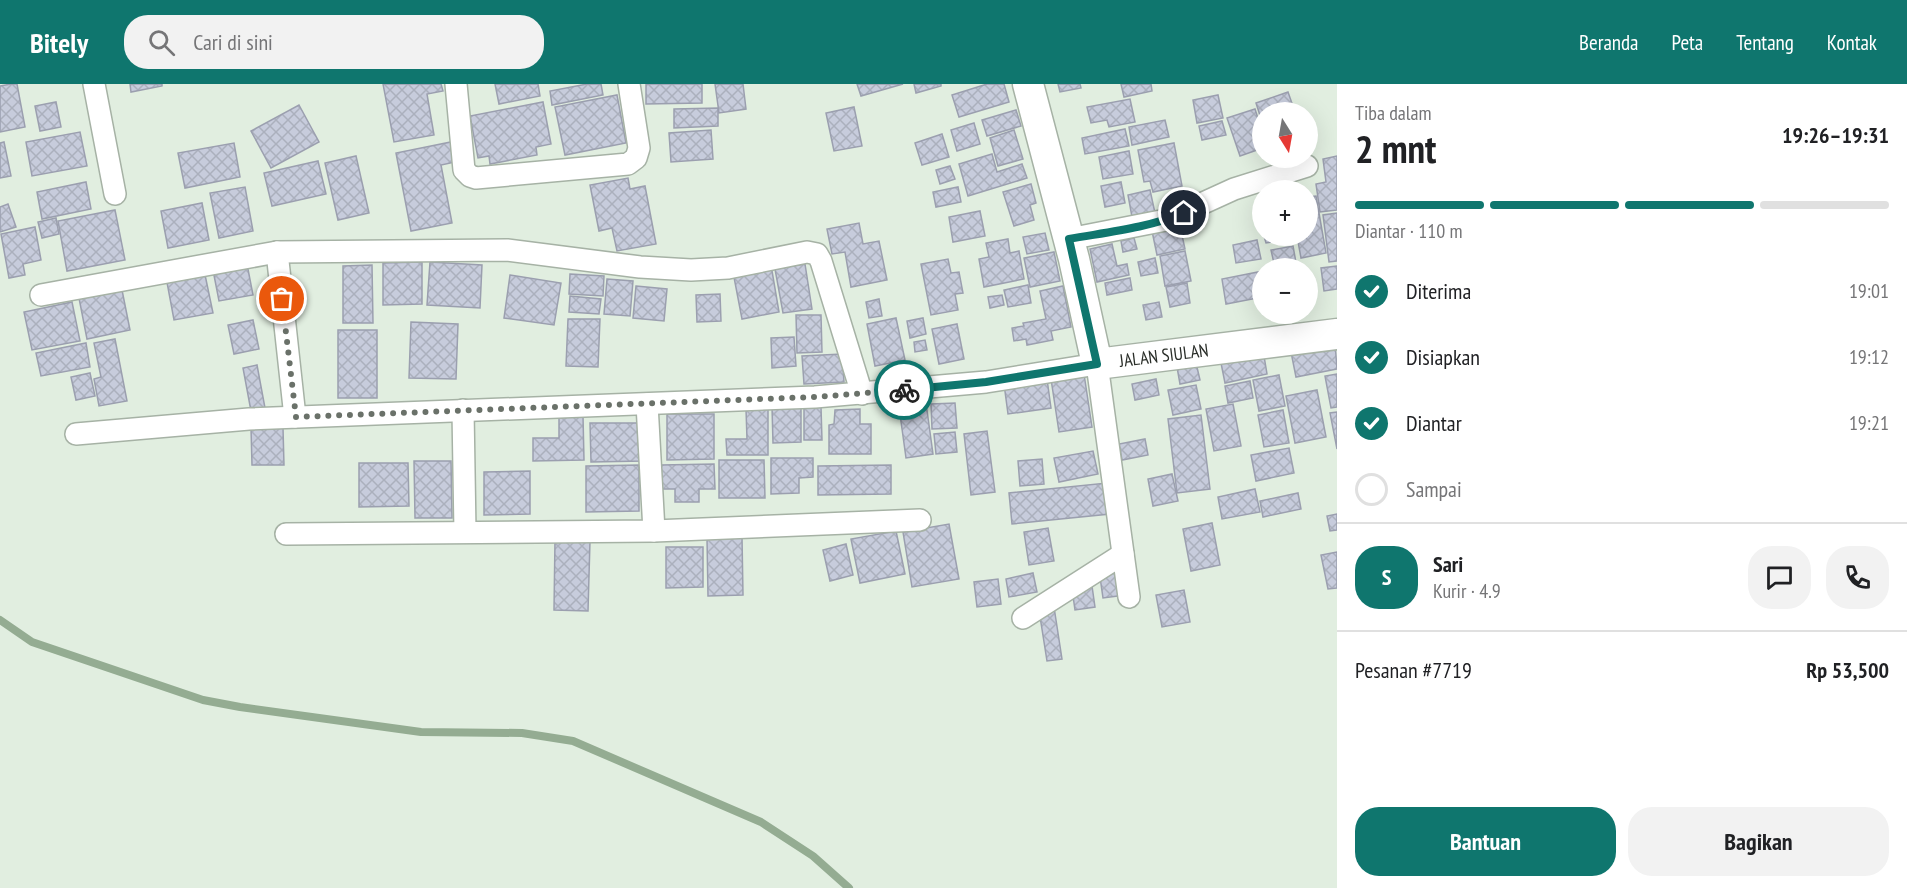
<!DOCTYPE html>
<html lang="id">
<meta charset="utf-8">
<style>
body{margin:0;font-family:"PT Sans Narrow",sans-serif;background:#f2f2f2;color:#202124;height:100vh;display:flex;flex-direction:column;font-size:22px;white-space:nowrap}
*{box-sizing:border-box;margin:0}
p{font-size:20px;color:#757577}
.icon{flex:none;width:33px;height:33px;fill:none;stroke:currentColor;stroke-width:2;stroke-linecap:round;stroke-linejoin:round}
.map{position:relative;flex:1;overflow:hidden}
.details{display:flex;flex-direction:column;background:#fff;width:570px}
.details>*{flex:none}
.needle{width:39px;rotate:169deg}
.controls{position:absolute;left:1252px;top:18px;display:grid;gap:12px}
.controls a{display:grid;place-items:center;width:66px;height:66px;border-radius:50%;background:#fff;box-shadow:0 6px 24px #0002;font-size:30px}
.pin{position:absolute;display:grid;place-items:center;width:51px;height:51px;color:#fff;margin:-26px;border:3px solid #fff;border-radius:50%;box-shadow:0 2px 6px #0007}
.courier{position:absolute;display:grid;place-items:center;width:60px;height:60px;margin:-30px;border:4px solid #0f766e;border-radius:50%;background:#fff;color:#222;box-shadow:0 2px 8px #0007}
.head em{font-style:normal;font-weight:700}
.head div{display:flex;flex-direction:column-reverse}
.head{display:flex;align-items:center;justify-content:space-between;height:102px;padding:0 18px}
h1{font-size:39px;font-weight:700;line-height:45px}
.bar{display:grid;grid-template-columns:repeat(4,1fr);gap:9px 6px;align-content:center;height:72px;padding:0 18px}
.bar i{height:8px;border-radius:4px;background:#e0e0e0}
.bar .on{background:#0f766e}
.bar p{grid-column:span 4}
.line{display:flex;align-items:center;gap:15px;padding:0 18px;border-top:2px solid #e0e0e0}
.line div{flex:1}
.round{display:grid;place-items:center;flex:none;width:63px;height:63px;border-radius:24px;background:#f2f2f2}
ol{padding:0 18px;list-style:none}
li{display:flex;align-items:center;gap:18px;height:66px}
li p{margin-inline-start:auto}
li .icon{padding:6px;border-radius:50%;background:#0f766e;color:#fff;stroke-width:4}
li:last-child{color:#757577}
li i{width:33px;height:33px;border:3px solid #e0e0e0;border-radius:50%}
.action{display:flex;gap:12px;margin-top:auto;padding:12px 18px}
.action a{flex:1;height:69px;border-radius:24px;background:#0f766e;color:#fff;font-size:24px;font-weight:700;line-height:69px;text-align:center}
.action a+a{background:#f2f2f2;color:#202124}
header{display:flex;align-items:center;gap:36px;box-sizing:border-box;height:84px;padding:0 30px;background:#0f766e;color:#fff}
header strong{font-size:28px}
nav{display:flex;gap:33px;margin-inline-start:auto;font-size:21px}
.search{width:420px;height:54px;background:#f2f2f2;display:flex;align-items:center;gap:15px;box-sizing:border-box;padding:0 21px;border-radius:24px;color:#757577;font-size:22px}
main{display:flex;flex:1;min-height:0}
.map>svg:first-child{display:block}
</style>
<header>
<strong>Bitely</strong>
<div class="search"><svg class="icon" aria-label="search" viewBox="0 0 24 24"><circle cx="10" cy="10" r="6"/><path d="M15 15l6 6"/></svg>Cari di sini</div>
<nav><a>Beranda</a><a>Peta</a><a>Tentang</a><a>Kontak</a></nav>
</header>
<main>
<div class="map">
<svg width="1337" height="804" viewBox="0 0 1337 804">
<defs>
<pattern id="building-cross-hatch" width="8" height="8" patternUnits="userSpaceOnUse" patternTransform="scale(1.5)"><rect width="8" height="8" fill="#c7ccdc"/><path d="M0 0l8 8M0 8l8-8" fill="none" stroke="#abb0bd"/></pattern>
</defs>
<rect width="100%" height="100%" fill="#e1eee0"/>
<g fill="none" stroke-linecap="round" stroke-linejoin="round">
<path stroke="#94ac92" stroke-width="8" d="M 0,536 L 32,558 L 203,616 L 240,623 L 421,648 L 522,649 L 573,657 L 761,738 L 813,772 L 849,804"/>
</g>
<g fill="url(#building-cross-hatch)" stroke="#9b9faf" stroke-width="1.5">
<path d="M 11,0 L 17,0 L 25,43 L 0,48 L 0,2 Z"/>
<path d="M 130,0 L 162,0 L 162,2 L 131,8 Z"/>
<path d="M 383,0 L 441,0 L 443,7 L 427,10 L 434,51 L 394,58 Z"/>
<path d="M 495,0 L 538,0 L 540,12 L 499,20 Z"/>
<path d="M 587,0 L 601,0 L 603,11 L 552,21 L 550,7 Z"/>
<path d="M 646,0 L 702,0 L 702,19 L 646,20 Z"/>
<path d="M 715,0 L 743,0 L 746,25 L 719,29 Z"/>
<path d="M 857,0 L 903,0 L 861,12 Z"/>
<path d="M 914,0 L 941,0 L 941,2 L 916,9 Z"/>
<path d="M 987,0 L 1004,0 L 1009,18 L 959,33 L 952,11 Z"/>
<path d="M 1058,0 L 1080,0 L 1081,4 L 1060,8 Z"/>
<path d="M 1121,0 L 1151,0 L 1152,7 L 1124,13 Z"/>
<path d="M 1288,8 L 1295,28 L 1263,28 L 1263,41 L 1256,19 Z"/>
<path d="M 617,11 L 626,59 L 565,71 L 555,23 Z"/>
<path d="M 1218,11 L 1223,34 L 1197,39 L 1193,16 Z"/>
<path d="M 1130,15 L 1135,38 L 1109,43 L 1107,36 L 1091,39 L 1087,23 Z"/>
<path d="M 56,18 L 61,43 L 40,47 L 35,22 Z"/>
<path d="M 543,18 L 551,60 L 536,63 L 537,71 L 490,80 L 489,72 L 478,74 L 470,32 Z"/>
<path d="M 299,21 L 319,58 L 271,84 L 251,47 Z"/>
<path d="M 854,23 L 862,62 L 834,67 L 826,29 Z"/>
<path d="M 718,24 L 718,42 L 674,44 L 674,25 Z"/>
<path d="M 1255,25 L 1263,50 L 1263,64 L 1240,72 L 1227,34 Z"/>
<path d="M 1016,26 L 1021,42 L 987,52 L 982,36 Z"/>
<path d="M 1165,36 L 1169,53 L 1132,61 L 1129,43 Z"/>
<path d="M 1222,37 L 1226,51 L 1202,56 L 1199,42 Z"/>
<path d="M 974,39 L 980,60 L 957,67 L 951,46 Z"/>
<path d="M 1125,45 L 1129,62 L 1085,70 L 1082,54 Z"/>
<path d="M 711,46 L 713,75 L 671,78 L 669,49 Z"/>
<path d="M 1014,46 L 1023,75 L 998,82 L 990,54 Z"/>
<path d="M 80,48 L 87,82 L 32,92 L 26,58 Z"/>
<path d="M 942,50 L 949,73 L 922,81 L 915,59 Z"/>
<path d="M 4,58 L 11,92 L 0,94 L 0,59 Z"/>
<path d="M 451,58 L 455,78 L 441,81 L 452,139 L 411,147 L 396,69 Z"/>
<path d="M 234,59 L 240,93 L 185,104 L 178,69 Z"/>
<path d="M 1174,59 L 1182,102 L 1153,108 L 1150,97 L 1144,98 L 1138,66 Z"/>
<path d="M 1129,67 L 1133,90 L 1103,95 L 1099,73 Z"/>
<path d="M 992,70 L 997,88 L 1022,80 L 1027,94 L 968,112 L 959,80 Z"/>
<path d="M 356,72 L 369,129 L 338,136 L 325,79 Z"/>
<path d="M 1337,72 L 1337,126 L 1320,128 L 1316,100 L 1326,98 L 1323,75 Z"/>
<path d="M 318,77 L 326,110 L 272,122 L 264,89 Z"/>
<path d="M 950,82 L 955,95 L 940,100 L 936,86 Z"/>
<path d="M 628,94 L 630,105 L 645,102 L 656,160 L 617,167 L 612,144 L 599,147 L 590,101 Z"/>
<path d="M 86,98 L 91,125 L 42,135 L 37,108 Z"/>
<path d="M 1121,98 L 1125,119 L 1105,123 L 1101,102 Z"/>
<path d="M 1031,100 L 1036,119 L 1030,121 L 1034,136 L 1014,142 L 1003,108 Z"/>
<path d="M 245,103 L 253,147 L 219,154 L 210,109 Z"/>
<path d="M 958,103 L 961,118 L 936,123 L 933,108 Z"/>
<path d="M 1150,106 L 1155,129 L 1132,133 L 1128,111 Z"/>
<path d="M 1316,112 L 1326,169 L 1301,174 L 1297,152 L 1308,152 L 1308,113 Z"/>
<path d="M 202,119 L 209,156 L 168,164 L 161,127 Z"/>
<path d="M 8,120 L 16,143 L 0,148 L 0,123 Z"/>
<path d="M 115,126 L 125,176 L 67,187 L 58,137 Z"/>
<path d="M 980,127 L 985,152 L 953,158 L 949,133 Z"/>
<path d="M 1337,129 L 1337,177 L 1329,178 L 1323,131 Z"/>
<path d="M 56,134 L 59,150 L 42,154 L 38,138 Z"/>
<path d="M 859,139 L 863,160 L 879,157 L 887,196 L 851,203 L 845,168 L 832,170 L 827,145 Z"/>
<path d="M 1180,142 L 1185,165 L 1157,171 L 1152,147 Z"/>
<path d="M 35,143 L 41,176 L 23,180 L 25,191 L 9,194 L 1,150 Z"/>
<path d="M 1045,149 L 1049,166 L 1027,170 L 1023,153 Z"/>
<path d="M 1264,152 L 1296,152 L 1296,154 L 1266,159 Z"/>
<path d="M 1134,154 L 1137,165 L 1123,168 L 1121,157 Z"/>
<path d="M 1008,155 L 1010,169 L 1019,167 L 1024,195 L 984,203 L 979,175 L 989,173 L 986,159 Z"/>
<path d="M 1257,156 L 1261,175 L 1236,179 L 1233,161 Z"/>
<path d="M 1112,160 L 1117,182 L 1127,180 L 1129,191 L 1097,198 L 1090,165 Z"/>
<path d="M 1293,162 L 1297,184 L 1275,184 L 1271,166 Z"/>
<path d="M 1185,167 L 1191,197 L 1165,202 L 1160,172 Z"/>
<path d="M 1054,168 L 1060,197 L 1030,203 L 1024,174 Z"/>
<path d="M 1155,174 L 1158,189 L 1141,192 L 1138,178 Z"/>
<path d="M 246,175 L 253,211 L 219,217 L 212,181 Z"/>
<path d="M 948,175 L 951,189 L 959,188 L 963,209 L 955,210 L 958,226 L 931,231 L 921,180 Z"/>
<path d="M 422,178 L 422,220 L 383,221 L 383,179 Z"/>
<path d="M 430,178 L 482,181 L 480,224 L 427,221 Z"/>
<path d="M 805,180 L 812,225 L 783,229 L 775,185 Z"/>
<path d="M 372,181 L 373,239 L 343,239 L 343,182 Z"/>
<path d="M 771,181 L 779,228 L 742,235 L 733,188 Z"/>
<path d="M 1337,182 L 1337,205 L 1324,207 L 1321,184 Z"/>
<path d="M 204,186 L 213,229 L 174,236 L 166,193 Z"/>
<path d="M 1263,187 L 1263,213 L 1226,220 L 1222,195 Z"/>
<path d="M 570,190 L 604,192 L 603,212 L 569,210 Z"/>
<path d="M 510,191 L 561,199 L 554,241 L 504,234 Z"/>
<path d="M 1130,194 L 1132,206 L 1107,211 L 1105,199 Z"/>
<path d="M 607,195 L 633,197 L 630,232 L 604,230 Z"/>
<path d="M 1187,199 L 1190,219 L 1170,223 L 1166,203 Z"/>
<path d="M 1028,201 L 1031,219 L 1008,223 L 1004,206 Z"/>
<path d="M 636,202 L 667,205 L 664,237 L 633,234 Z"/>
<path d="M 1063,202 L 1071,243 L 1051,247 L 1053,256 L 1027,261 L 1026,255 L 1014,257 L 1012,244 L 1024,242 L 1023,239 L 1046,235 L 1040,207 Z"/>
<path d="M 122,206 L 130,246 L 87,255 L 79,214 Z"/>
<path d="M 720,210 L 721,237 L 697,238 L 696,211 Z"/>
<path d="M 1002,211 L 1004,221 L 990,224 L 988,213 Z"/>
<path d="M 570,212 L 601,215 L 599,230 L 569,228 Z"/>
<path d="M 879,215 L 882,232 L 869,234 L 866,218 Z"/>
<path d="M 72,218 L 80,257 L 32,266 L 24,228 Z"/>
<path d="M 1159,218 L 1162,233 L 1146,236 L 1143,221 Z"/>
<path d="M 796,231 L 821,231 L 822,268 L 797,269 Z"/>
<path d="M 896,234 L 905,276 L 875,282 L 867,240 Z"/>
<path d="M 923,234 L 926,250 L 910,254 L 907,237 Z"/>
<path d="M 568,235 L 600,235 L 598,283 L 566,282 Z"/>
<path d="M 253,236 L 259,265 L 234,270 L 228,241 Z"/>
<path d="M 411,238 L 458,240 L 456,295 L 409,294 Z"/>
<path d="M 957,240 L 964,275 L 939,280 L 932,245 Z"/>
<rect x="338" y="246" width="39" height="68"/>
<path d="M 794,253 L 796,282 L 772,284 L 771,254 Z"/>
<path d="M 115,255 L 127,317 L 99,322 L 94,295 L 101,293 L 94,259 Z"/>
<path d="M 925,256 L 927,266 L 915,268 L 914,258 Z"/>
<path d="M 86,259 L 90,283 L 41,292 L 36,269 Z"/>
<path d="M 1335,259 L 1337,285 L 1296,293 L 1291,268 Z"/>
<path d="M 1263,266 L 1267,290 L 1225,299 L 1220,274 Z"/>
<path d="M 842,270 L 844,298 L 804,300 L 802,272 Z"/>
<path d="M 1196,279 L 1200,296 L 1180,300 L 1177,283 Z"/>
<path d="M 257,281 L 265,324 L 251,327 L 243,284 Z"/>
<path d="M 90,289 L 95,312 L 76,316 L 71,293 Z"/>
<path d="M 1084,290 L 1092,343 L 1059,348 L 1051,295 Z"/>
<path d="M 1337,290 L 1337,323 L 1331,324 L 1325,292 Z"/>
<path d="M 1279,291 L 1285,322 L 1259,327 L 1253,296 Z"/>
<path d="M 1047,295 L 1051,324 L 1008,330 L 1004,300 Z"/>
<path d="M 1156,295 L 1159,311 L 1135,316 L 1132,300 Z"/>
<path d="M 1250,297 L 1253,314 L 1228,319 L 1225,302 Z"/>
<path d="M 1196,301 L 1201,325 L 1173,331 L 1168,306 Z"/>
<path d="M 1317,306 L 1326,353 L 1295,359 L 1286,312 Z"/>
<path d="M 926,319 L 933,370 L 906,374 L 899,323 Z"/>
<path d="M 955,319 L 957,344 L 932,345 L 931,320 Z"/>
<path d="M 1233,320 L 1241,362 L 1214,367 L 1206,325 Z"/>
<path d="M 801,322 L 801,358 L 773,359 L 772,323 Z"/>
<path d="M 804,323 L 821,323 L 822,356 L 804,356 Z"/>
<path d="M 746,325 L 768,325 L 768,371 L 727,371 L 726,355 L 747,355 Z"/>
<path d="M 860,325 L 860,340 L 871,340 L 871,370 L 829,370 L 829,341 L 834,340 L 835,326 Z"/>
<path d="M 1283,326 L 1289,359 L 1264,363 L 1258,331 Z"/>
<path d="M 1337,328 L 1337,365 L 1330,329 Z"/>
<path d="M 667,330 L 714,330 L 714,375 L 667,376 Z"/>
<path d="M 1201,331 L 1210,405 L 1177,409 L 1168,335 Z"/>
<path d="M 559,332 L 583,332 L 584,376 L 533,377 L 533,354 L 559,354 Z"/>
<path d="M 590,339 L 644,339 L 644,377 L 591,378 Z"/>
<path d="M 251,344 L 283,344 L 284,381 L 252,381 Z"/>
<path d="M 987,347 L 995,408 L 971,411 L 964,350 Z"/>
<path d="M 955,348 L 957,368 L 936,370 L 934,350 Z"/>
<path d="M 1145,355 L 1148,371 L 1122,376 L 1119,360 Z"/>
<path d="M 1289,364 L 1294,389 L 1256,397 L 1251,371 Z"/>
<path d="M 1093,367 L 1098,390 L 1059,398 L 1054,374 Z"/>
<path d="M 771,374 L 813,374 L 813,393 L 799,394 L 799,409 L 771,410 Z"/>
<path d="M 1042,375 L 1044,400 L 1020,402 L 1018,377 Z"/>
<path d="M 719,376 L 764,376 L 765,414 L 719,414 Z"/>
<path d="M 414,377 L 451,377 L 452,434 L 415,434 Z"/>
<path d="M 359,379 L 408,379 L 409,422 L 359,423 Z"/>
<path d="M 714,380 L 715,405 L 699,405 L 699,418 L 675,418 L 675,405 L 661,405 L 661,381 Z"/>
<path d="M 639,381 L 639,427 L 586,428 L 586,382 Z"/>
<path d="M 891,381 L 891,410 L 818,411 L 818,382 Z"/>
<path d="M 530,387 L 530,430 L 484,431 L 484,388 Z"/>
<path d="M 1172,390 L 1178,417 L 1153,422 L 1148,395 Z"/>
<path d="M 1107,399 L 1110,430 L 1012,440 L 1009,409 Z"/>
<path d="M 1255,405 L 1260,428 L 1222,435 L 1218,413 Z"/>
<path d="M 1298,409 L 1301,425 L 1263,433 L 1260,417 Z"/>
<path d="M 1337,430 L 1337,446 L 1330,447 L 1327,432 Z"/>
<path d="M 1212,439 L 1220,481 L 1191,487 L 1183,445 Z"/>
<path d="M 949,440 L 959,495 L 912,503 L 903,448 Z"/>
<path d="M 1048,444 L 1054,477 L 1029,481 L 1024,448 Z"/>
<path d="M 896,447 L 905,490 L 860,499 L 851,455 Z"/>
<path d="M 742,453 L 743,511 L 708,512 L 707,454 Z"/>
<path d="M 555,456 L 590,457 L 588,527 L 554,526 Z"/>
<path d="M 846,460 L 853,491 L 830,497 L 823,466 Z"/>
<path d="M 666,463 L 703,463 L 703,503 L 666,504 Z"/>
<path d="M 1337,468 L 1337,504 L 1328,505 L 1321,471 Z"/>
<path d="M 1121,483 L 1125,511 L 1103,514 L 1099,486 Z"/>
<path d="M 1033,489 L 1037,508 L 1009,513 L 1006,495 Z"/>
<path d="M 998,495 L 1001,520 L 977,523 L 974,498 Z"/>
<path d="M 1092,502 L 1095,523 L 1075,526 L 1072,505 Z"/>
<path d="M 1184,506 L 1190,538 L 1162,543 L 1156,511 Z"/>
<path d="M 1054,523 L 1062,575 L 1047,577 L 1039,526 Z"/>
</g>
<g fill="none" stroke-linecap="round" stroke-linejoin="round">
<g stroke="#a6b2a5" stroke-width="24">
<g id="street">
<path d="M 94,0 L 115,110"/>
<path d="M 456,0 L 464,86 L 470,92 L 476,94 L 628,80 L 636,74 L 639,64 L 629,0"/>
<path d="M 1069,155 L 1166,136 L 1234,105 L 1307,82"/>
<path d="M 277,168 L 295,333"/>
<path d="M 41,211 L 277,168 L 507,166 L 640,183 L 691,186 L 728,184 L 807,168 L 817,170 L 821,177 L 862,310"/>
<path d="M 647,320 L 654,447"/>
<path d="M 463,326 L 465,448"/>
<path d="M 76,350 L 249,335 L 815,313 L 986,298 L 1097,280 L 1129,513"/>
<path d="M 286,450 L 654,447 L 920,436"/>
<path d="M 1023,534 L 1123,470"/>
</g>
</g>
<g stroke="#a6b2a5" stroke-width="33">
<g id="secondary">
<path id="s1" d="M 1028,0 L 1074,175 L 1097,280 L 1337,250"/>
</g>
</g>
<use href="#street" stroke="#fff" stroke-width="21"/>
<use href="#secondary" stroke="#fff" stroke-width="30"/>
</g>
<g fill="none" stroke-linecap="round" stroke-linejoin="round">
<path stroke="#6a7169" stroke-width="6" stroke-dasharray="0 10.8" d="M 282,215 L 296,333 L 815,313 L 904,306"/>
<path stroke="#0f766e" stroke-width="8" d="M 904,306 L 986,298 L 1097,280 L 1069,155 C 1108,148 1147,144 1184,129"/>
</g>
<g text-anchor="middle" stroke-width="4.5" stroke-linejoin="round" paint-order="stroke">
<g font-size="18" fill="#2a2e29" stroke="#e1eee0">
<text dy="6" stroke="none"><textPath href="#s1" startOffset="356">JALAN SIULAN</textPath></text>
</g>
</g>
</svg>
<div class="controls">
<a><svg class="needle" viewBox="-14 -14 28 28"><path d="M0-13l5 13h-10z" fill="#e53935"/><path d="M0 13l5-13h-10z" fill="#757577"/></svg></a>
<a>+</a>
<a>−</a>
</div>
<div class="pin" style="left:282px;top:215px;background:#ea580c"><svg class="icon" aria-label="bag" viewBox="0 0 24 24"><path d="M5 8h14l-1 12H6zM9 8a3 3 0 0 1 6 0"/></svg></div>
<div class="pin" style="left:1184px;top:129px;background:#1f2937"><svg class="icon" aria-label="home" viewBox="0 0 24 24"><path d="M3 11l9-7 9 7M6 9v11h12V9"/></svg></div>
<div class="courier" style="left:904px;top:306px"><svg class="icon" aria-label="bike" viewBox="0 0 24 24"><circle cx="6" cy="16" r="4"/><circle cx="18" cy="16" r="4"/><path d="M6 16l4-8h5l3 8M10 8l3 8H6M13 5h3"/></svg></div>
</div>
<section class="details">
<div class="head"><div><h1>2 mnt</h1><p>Tiba dalam</p></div><em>19:26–19:31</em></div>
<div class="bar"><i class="on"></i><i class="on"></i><i class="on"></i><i></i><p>Diantar · 110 m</p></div>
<ol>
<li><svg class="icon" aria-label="check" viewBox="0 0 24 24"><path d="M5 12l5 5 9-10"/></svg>Diterima<p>19:01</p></li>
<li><svg class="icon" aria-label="check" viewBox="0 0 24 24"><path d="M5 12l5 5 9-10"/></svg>Disiapkan<p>19:12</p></li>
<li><svg class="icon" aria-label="check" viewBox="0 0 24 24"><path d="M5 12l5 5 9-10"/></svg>Diantar<p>19:21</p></li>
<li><i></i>Sampai</li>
</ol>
<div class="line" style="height:108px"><b class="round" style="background:#0f766e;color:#fff">S</b><div><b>Sari</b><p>Kurir · 4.9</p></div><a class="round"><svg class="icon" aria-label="chat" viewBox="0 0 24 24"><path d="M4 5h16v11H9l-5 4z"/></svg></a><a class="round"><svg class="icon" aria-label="phone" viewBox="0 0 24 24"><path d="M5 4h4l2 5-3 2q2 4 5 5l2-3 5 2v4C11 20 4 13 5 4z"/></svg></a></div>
<div class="line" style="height:78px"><div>Pesanan #7719</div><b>Rp 53,500</b></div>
<div class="action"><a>Bantuan</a><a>Bagikan</a></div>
</section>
</main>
